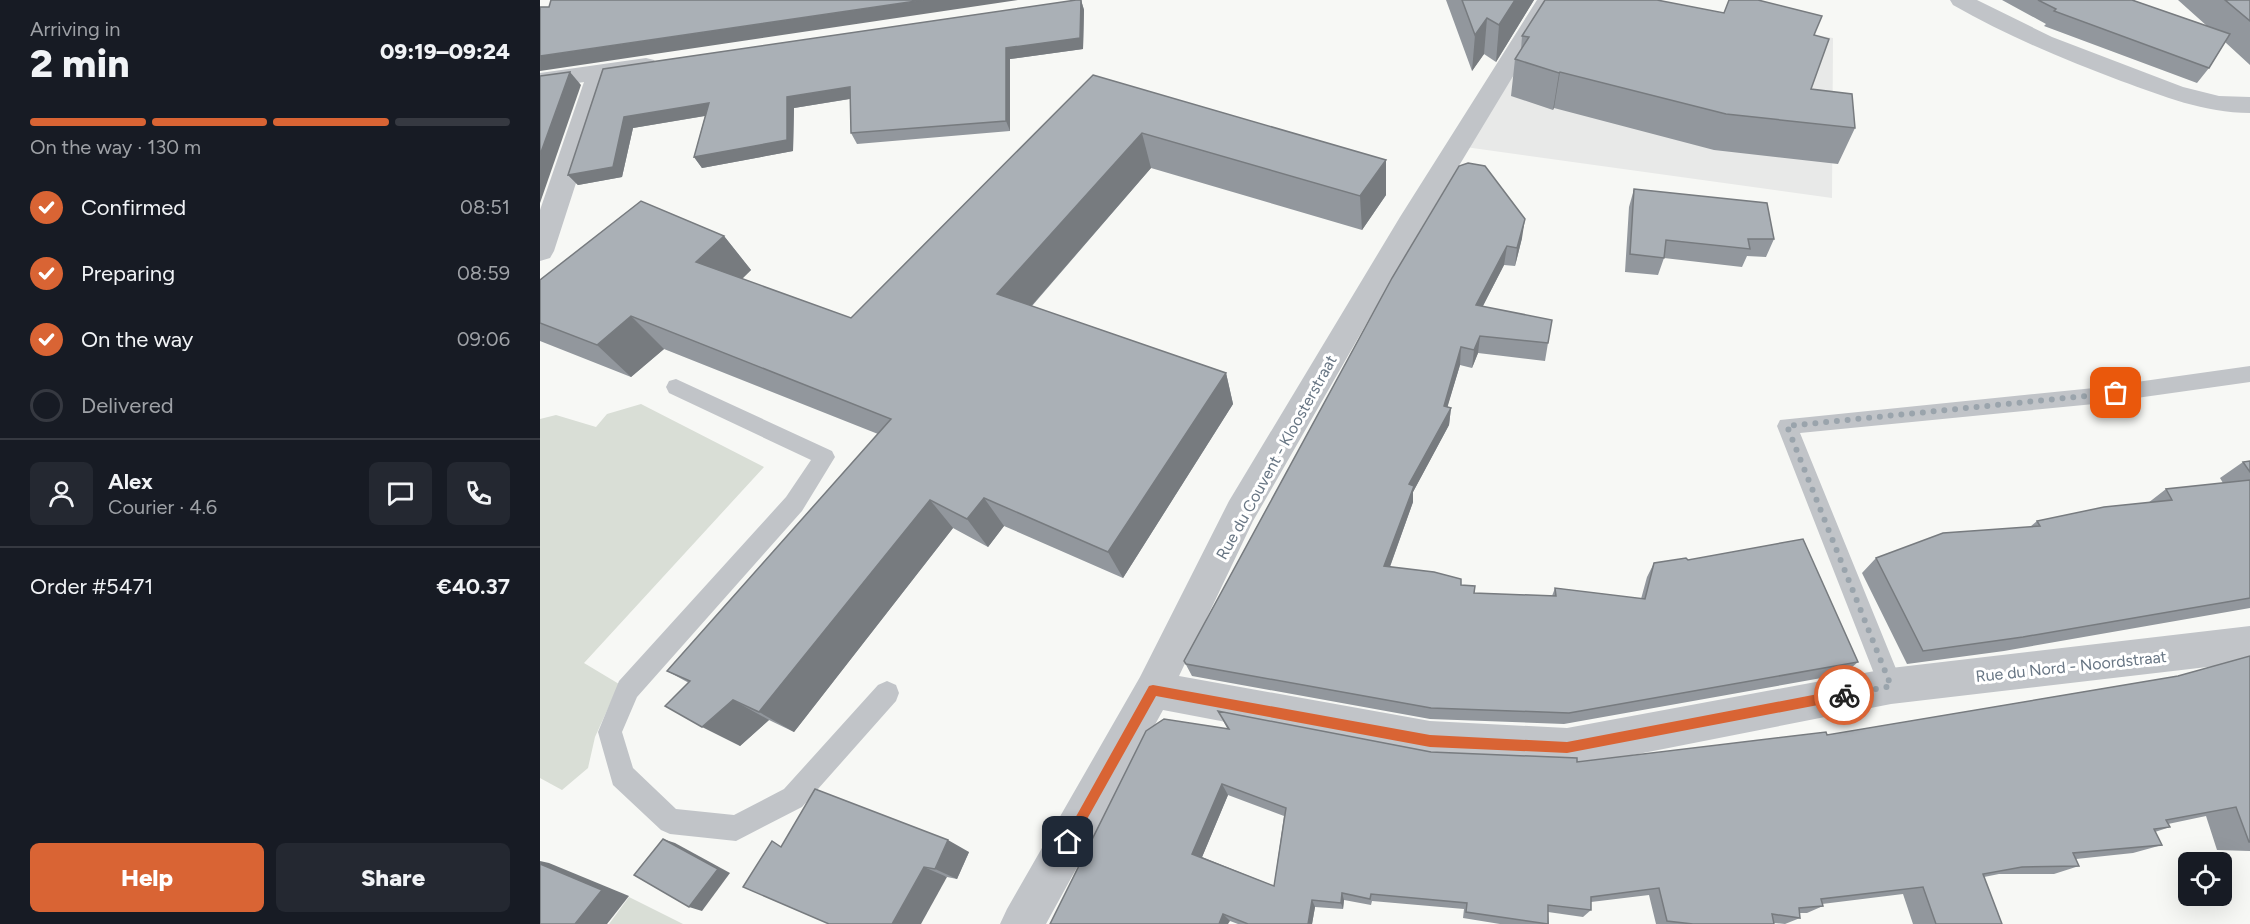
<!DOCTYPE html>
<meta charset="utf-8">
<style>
body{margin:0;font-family:Figtree,sans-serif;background:#242831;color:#f1f3f6;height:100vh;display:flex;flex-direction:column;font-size:22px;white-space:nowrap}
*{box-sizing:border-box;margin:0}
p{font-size:20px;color:#9ea1a6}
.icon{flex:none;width:33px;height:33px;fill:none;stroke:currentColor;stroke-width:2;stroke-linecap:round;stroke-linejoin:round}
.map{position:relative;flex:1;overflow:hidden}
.details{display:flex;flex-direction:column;background:#171b24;width:540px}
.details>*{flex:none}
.fabs{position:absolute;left:1638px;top:852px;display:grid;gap:12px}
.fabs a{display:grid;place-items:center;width:54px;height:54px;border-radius:9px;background:#171b24;box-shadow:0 6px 24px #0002;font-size:30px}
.pin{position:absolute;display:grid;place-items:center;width:51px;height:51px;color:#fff;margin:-26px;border-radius:12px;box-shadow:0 3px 9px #0006}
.courier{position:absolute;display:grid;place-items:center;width:60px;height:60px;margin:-30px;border:4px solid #d96434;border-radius:50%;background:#fff;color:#222;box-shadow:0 2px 8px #0007}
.summary em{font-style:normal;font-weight:800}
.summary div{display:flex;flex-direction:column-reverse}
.summary{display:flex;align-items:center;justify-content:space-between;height:102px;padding:0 30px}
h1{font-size:39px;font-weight:800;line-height:45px}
.bar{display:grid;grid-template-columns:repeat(4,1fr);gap:9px 6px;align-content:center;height:72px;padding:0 30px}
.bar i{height:8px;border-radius:4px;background:#363941}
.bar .active{background:#d96434}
.bar p{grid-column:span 4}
.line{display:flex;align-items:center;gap:15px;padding:0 30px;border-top:2px solid #363941}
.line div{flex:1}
.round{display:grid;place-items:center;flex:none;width:63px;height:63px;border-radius:9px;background:#242831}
ol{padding:0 30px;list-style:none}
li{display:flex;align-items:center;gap:18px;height:66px}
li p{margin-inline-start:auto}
li .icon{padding:6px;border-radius:50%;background:#d96434;color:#fff;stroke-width:4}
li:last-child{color:#9ea1a6}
li i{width:33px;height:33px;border:3px solid #363941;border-radius:50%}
.action{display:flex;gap:12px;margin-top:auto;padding:12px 30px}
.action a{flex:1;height:69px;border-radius:9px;background:#d96434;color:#fff;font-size:24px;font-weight:800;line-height:69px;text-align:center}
.action a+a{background:#242831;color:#f1f3f6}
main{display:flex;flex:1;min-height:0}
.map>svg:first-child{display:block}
</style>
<main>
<section class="details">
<div class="summary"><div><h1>2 min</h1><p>Arriving in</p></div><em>09:19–09:24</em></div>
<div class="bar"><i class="active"></i><i class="active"></i><i class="active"></i><i></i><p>On the way · 130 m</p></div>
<ol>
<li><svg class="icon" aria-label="check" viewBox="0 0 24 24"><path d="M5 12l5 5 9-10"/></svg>Confirmed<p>08:51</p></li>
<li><svg class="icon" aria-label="check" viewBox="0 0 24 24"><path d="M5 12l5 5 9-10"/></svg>Preparing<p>08:59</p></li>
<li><svg class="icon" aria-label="check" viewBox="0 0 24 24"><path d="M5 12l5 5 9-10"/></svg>On the way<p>09:06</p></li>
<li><i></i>Delivered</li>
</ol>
<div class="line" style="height:108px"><a class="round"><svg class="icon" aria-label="person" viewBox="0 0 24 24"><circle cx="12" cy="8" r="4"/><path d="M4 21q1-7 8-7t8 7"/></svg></a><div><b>Alex</b><p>Courier · 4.6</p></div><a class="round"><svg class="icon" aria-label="chat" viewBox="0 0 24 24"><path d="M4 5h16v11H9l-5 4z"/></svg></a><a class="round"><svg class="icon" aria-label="phone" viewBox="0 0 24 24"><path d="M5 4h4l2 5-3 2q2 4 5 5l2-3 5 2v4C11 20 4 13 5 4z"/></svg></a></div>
<div class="line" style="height:78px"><div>Order #5471</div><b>€40.37</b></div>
<div class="action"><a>Help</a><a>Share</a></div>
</section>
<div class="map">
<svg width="1710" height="924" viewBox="0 0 1710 924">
<rect width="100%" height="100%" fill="#f7f8f5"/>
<path fill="#e8e9e8" d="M 1018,0 L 1079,0 L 1293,38 L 1292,198 L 918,146 Z"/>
<g fill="#d9ded6">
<path d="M 101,404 L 224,467 L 44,663 L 79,684 L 55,737 L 48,768 L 22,790 L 0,778 L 0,419 L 16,415 L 56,427 L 67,414 Z"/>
<path d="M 89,897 L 143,924 L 69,924 Z"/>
</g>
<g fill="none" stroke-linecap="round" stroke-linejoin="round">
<g fill="#c1c4c8" fill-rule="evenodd">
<path d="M 1710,366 L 1710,382 L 1554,404 L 1260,433 L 1363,686 L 1360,694 L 1351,698 L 1342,694 L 1237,426 L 1240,420 L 1554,388 Z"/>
<path d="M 136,379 L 292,451 L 295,457 L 262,511 L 97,697 L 82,732 L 93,768 L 136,809 L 194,815 L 244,789 L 338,685 L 347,681 L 356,685 L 359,693 L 356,701 L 262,807 L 196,841 L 130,834 L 121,830 L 73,785 L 58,732 L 79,681 L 246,497 L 271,460 L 129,393 L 126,387 L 129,381 Z"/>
</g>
<g fill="#c1c4c8" fill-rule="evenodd">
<path d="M 997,0 L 1019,0 L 882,227 L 713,521 L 639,676 L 890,721 L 1027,728 L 1351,668 L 1710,626 L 1710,662 L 1351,704 L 1027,768 L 890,761 L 623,710 L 506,924 L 460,924 L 467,909 L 600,677 L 689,501 L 860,217 Z"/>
<path d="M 1410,0 L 1437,0 L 1512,37 L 1643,87 L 1679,96 L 1710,97 L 1710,113 C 1664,113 1623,96 1581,81 C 1523,59 1467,36 1413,5 Z"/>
<path d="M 106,58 L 114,60 L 118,65 L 114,70 L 70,78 L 14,251 L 10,258 L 0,261 L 0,210 L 44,82 L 0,89 L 0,73 Z"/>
</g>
</g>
<g fill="#92979d" fill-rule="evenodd">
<path d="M 541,0 L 544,10 L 543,49 L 470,59 L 470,131 L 317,144 L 311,133 L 310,99 L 254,108 L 253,151 L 162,168 L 154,157 L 165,116 L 93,128 L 82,177 L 38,185 L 28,175 L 63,69 Z"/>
<path d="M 906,0 L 994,0 L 956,62 L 944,54 L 932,71 Z"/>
<path d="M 1462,0 L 1592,0 L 1667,26 L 1638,0 L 1710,0 L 1710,65 L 1685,42 L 1669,68 L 1657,83 L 1504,26 L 1506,24 Z"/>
<path d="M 1274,35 L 1271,89 L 1315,128 L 1298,164 L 1174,150 L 1014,108 L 1013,110 L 971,96 L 975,59 L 981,50 L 982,36 Z"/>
<path d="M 553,75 L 846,195 L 822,230 L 611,168 L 492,306 L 686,373 L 693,404 L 583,578 L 464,526 L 448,547 L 413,528 L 254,732 L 229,720 L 200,746 L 149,683 L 127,671 L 338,434 L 124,349 L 91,377 L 0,341 L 0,280 L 184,236 L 211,270 L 202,279 L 311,318 Z"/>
<path d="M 1094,189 L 1234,239 L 1226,257 L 1207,256 L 1202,267 L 1124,258 L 1118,275 L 1085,272 L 1089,207 Z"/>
<path d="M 982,238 L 975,266 L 964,265 L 943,306 L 1008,343 L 1005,361 L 938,353 L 932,368 L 920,365 L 907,407 L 911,408 L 909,425 L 873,492 L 873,502 L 850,567 L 921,585 L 934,593 L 1012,596 L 1015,588 L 1101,599 L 1107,577 L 1114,563 L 1148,560 L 1318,662 L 1304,674 L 1024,724 L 890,719 L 652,676 L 644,661 L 852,278 Z"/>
<path d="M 1710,461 L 1710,608 L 1464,651 L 1367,664 L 1322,573 L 1336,558 L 1490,527 L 1497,521 L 1608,503 L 1626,489 L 1683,483 L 1680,478 L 1703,462 Z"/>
<path d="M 1710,656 L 1710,851 L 1677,850 L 1666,816 L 1628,824 L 1630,827 L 1615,832 L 1622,845 L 1593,853 L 1536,859 L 1539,866 L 1514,874 L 1459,874 L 1444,877 L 1462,924 L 1373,924 L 1363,894 L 1282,904 L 1283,906 L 1267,913 L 1260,913 L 1260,918 L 1245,924 L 1234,923 L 1234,924 L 1116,924 L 1109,895 L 1051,902 L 1051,910 L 1043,917 L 1008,912 L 1009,924 L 960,924 L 923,918 L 924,909 L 832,901 L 831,905 L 804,900 L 803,909 L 775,907 L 772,924 L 698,924 L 690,921 L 510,924 L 687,728 L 678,711 L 891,752 L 1037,762 L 1287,735 L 1638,676 ZM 688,795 L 744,816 L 734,886 L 662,857 Z"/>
<path d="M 242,844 L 429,852 L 417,879 Z"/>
</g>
<g fill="#777b7f">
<path d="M 383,0 L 478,0 L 0,71 L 0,56 Z"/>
<path d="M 541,0 L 544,10 L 543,49 L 470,59 L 470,131 L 466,121 L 466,48 Z"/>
<path d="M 975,0 L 994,0 L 956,62 L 959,25 Z"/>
<path d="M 947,18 L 944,54 L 932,71 L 935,35 Z"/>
<path d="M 30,72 L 41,85 L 0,203 L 0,155 Z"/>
<path d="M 1020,72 L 1014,108 L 1013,110 L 1019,73 Z"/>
<path d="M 310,87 L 315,98 L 254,108 L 253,151 L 162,168 L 154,157 L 247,97 Z"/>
<path d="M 169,103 L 176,114 L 93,128 L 82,177 L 38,185 L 28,175 L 84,117 Z"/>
<path d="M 602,133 L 611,168 L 473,327 L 457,294 Z"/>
<path d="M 846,160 L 846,195 L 822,230 L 820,196 Z"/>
<path d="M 985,219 L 982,238 L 975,266 L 977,248 Z"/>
<path d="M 184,236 L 211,270 L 184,296 L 156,262 Z"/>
<path d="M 967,246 L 964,265 L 934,323 L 936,305 Z"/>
<path d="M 91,316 L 124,349 L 91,377 L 57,345 Z"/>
<path d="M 940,336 L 938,353 L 932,368 L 934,350 Z"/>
<path d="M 921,347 L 920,365 L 903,422 L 911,408 L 909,425 L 873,492 L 873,502 L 845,580 L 844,566 L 869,484 L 904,406 Z"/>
<path d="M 686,373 L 693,404 L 583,578 L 568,552 Z"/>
<path d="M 444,498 L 464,526 L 448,547 L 427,519 Z"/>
<path d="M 390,500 L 413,528 L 254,732 L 219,712 Z"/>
<path d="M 193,700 L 229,720 L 200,746 L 162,727 Z"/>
<path d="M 682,784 L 688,795 L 660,862 L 652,854 Z"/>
<path d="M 123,839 L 135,843 L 190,873 L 162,911 L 149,907 Z"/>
<path d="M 408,840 L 429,852 L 417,879 L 395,869 Z"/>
<path d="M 0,861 L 9,863 L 89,896 L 67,924 L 35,924 L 0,864 Z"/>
<path d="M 384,867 L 407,877 L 381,924 L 352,924 Z"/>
<path d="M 802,893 L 804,900 L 803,909 L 801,903 Z"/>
<path d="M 772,900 L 775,907 L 772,924 L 768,924 Z"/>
<path d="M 683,914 L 690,921 L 688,924 L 679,924 Z"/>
</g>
<g fill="#aab0b6" stroke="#777b7f" stroke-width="1.5" fill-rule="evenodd">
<path d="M 11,0 L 383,0 L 0,56 L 0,7 L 9,7 Z"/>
<path d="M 536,0 L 541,0 L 540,38 L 466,48 L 466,121 L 311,133 L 310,87 L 247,97 L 247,140 L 154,157 L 169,103 L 84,117 L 73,167 L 28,175 L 63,69 Z"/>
<path d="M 922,0 L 975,0 L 959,25 L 947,18 L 935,35 Z"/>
<path d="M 1005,0 L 1117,0 L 1184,13 L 1189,0 L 1218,0 L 1282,16 L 1274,35 L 1289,39 L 1271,89 L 1312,94 L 1315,128 L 1186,114 L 1020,72 L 1019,73 L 975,59 L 989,37 L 982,36 Z"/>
<path d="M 1498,0 L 1592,0 L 1690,34 L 1669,68 L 1514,11 L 1516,9 Z"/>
<path d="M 1685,0 L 1710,0 L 1710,21 Z"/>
<path d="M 30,72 L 0,155 L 0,76 Z"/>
<path d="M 553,75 L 846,160 L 820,196 L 602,133 L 457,294 L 686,373 L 568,552 L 444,498 L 427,519 L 390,500 L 219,712 L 193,700 L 162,727 L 125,706 L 150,681 L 127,671 L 351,419 L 91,316 L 57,345 L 0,323 L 0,280 L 101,201 L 184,236 L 156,262 L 311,318 Z"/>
<path d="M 928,163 L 945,166 L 985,219 L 977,248 L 967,246 L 936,305 L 1012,320 L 1008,343 L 940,336 L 934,350 L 921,347 L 904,406 L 911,408 L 869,484 L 874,486 L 844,566 L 894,572 L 921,579 L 921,585 L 935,586 L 934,593 L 1016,596 L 1015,588 L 1105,599 L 1114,563 L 1146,558 L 1148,560 L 1263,539 L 1318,662 L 1029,713 L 891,708 L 646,664 L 644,661 L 852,278 L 919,166 Z"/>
<path d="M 1094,189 L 1227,203 L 1234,239 L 1208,239 L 1210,249 L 1126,240 L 1124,258 L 1090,254 Z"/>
<path d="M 1710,461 L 1710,472 L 1703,462 Z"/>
<path d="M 1710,480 L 1710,598 L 1483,637 L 1383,651 L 1336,558 L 1403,533 L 1500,526 L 1497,521 L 1564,507 L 1632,500 L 1626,489 Z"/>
<path d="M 1710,656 L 1710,842 L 1709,842 L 1696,807 L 1626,820 L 1630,827 L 1614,829 L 1622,845 L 1533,853 L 1539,866 L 1482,867 L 1443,874 L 1462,924 L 1396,924 L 1383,887 L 1281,899 L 1283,906 L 1259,908 L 1260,918 L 1232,914 L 1234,924 L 1153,924 L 1127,921 L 1119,888 L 1051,897 L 1051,910 L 1008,905 L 1008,924 L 926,912 L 927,903 L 831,894 L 830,899 L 802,893 L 801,903 L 772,900 L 768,924 L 708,924 L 683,914 L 679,924 L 510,924 L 606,731 L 624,719 L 689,729 L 678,711 L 891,752 L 1037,758 L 1037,762 L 1286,732 L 1287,735 L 1638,676 ZM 682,784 L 746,808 L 734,886 L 652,854 Z"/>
<path d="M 275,789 L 408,840 L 395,869 L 384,867 L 352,924 L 289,924 L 203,887 L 232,841 L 241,847 Z"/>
<path d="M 123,839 L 178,869 L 149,907 L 94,875 Z"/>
<path d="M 0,864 L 62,890 L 35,924 L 0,924 Z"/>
</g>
<path fill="#d96434" d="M 613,685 L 890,735 L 1027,742 L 1304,689 L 1310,695 L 1304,700 L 1027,753 L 890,747 L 616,696 L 532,846 L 528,848 L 524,846 L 522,842 L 524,838 L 609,686 Z"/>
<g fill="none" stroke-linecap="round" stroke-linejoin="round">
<path stroke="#9aa4ac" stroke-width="6" stroke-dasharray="0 10.8" d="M 1304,695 L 1351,686 L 1247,426 L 1576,393"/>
</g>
<g text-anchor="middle" stroke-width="6" stroke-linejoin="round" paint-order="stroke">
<g font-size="16" fill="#687684" stroke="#fff">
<text transform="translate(736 457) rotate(-61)" y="6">Rue du Couvent - Kloosterstraat</text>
<text transform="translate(1531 666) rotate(-6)" y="6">Rue du Nord - Noordstraat</text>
</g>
</g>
</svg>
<div class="fabs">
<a><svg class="icon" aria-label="locate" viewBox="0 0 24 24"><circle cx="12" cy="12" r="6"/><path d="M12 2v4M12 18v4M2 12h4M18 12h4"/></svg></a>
</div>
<div class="pin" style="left:1576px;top:393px;background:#ea580c"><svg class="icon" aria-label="bag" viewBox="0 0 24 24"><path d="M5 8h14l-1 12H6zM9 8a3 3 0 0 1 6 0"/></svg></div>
<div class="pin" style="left:528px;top:842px;background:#1f2937"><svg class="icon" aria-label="home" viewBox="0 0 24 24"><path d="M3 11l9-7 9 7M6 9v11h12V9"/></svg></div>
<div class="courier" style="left:1304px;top:695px"><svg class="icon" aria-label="bike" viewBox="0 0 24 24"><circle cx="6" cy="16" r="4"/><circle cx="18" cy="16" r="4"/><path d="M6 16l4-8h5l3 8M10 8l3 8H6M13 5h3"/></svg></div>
</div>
</main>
